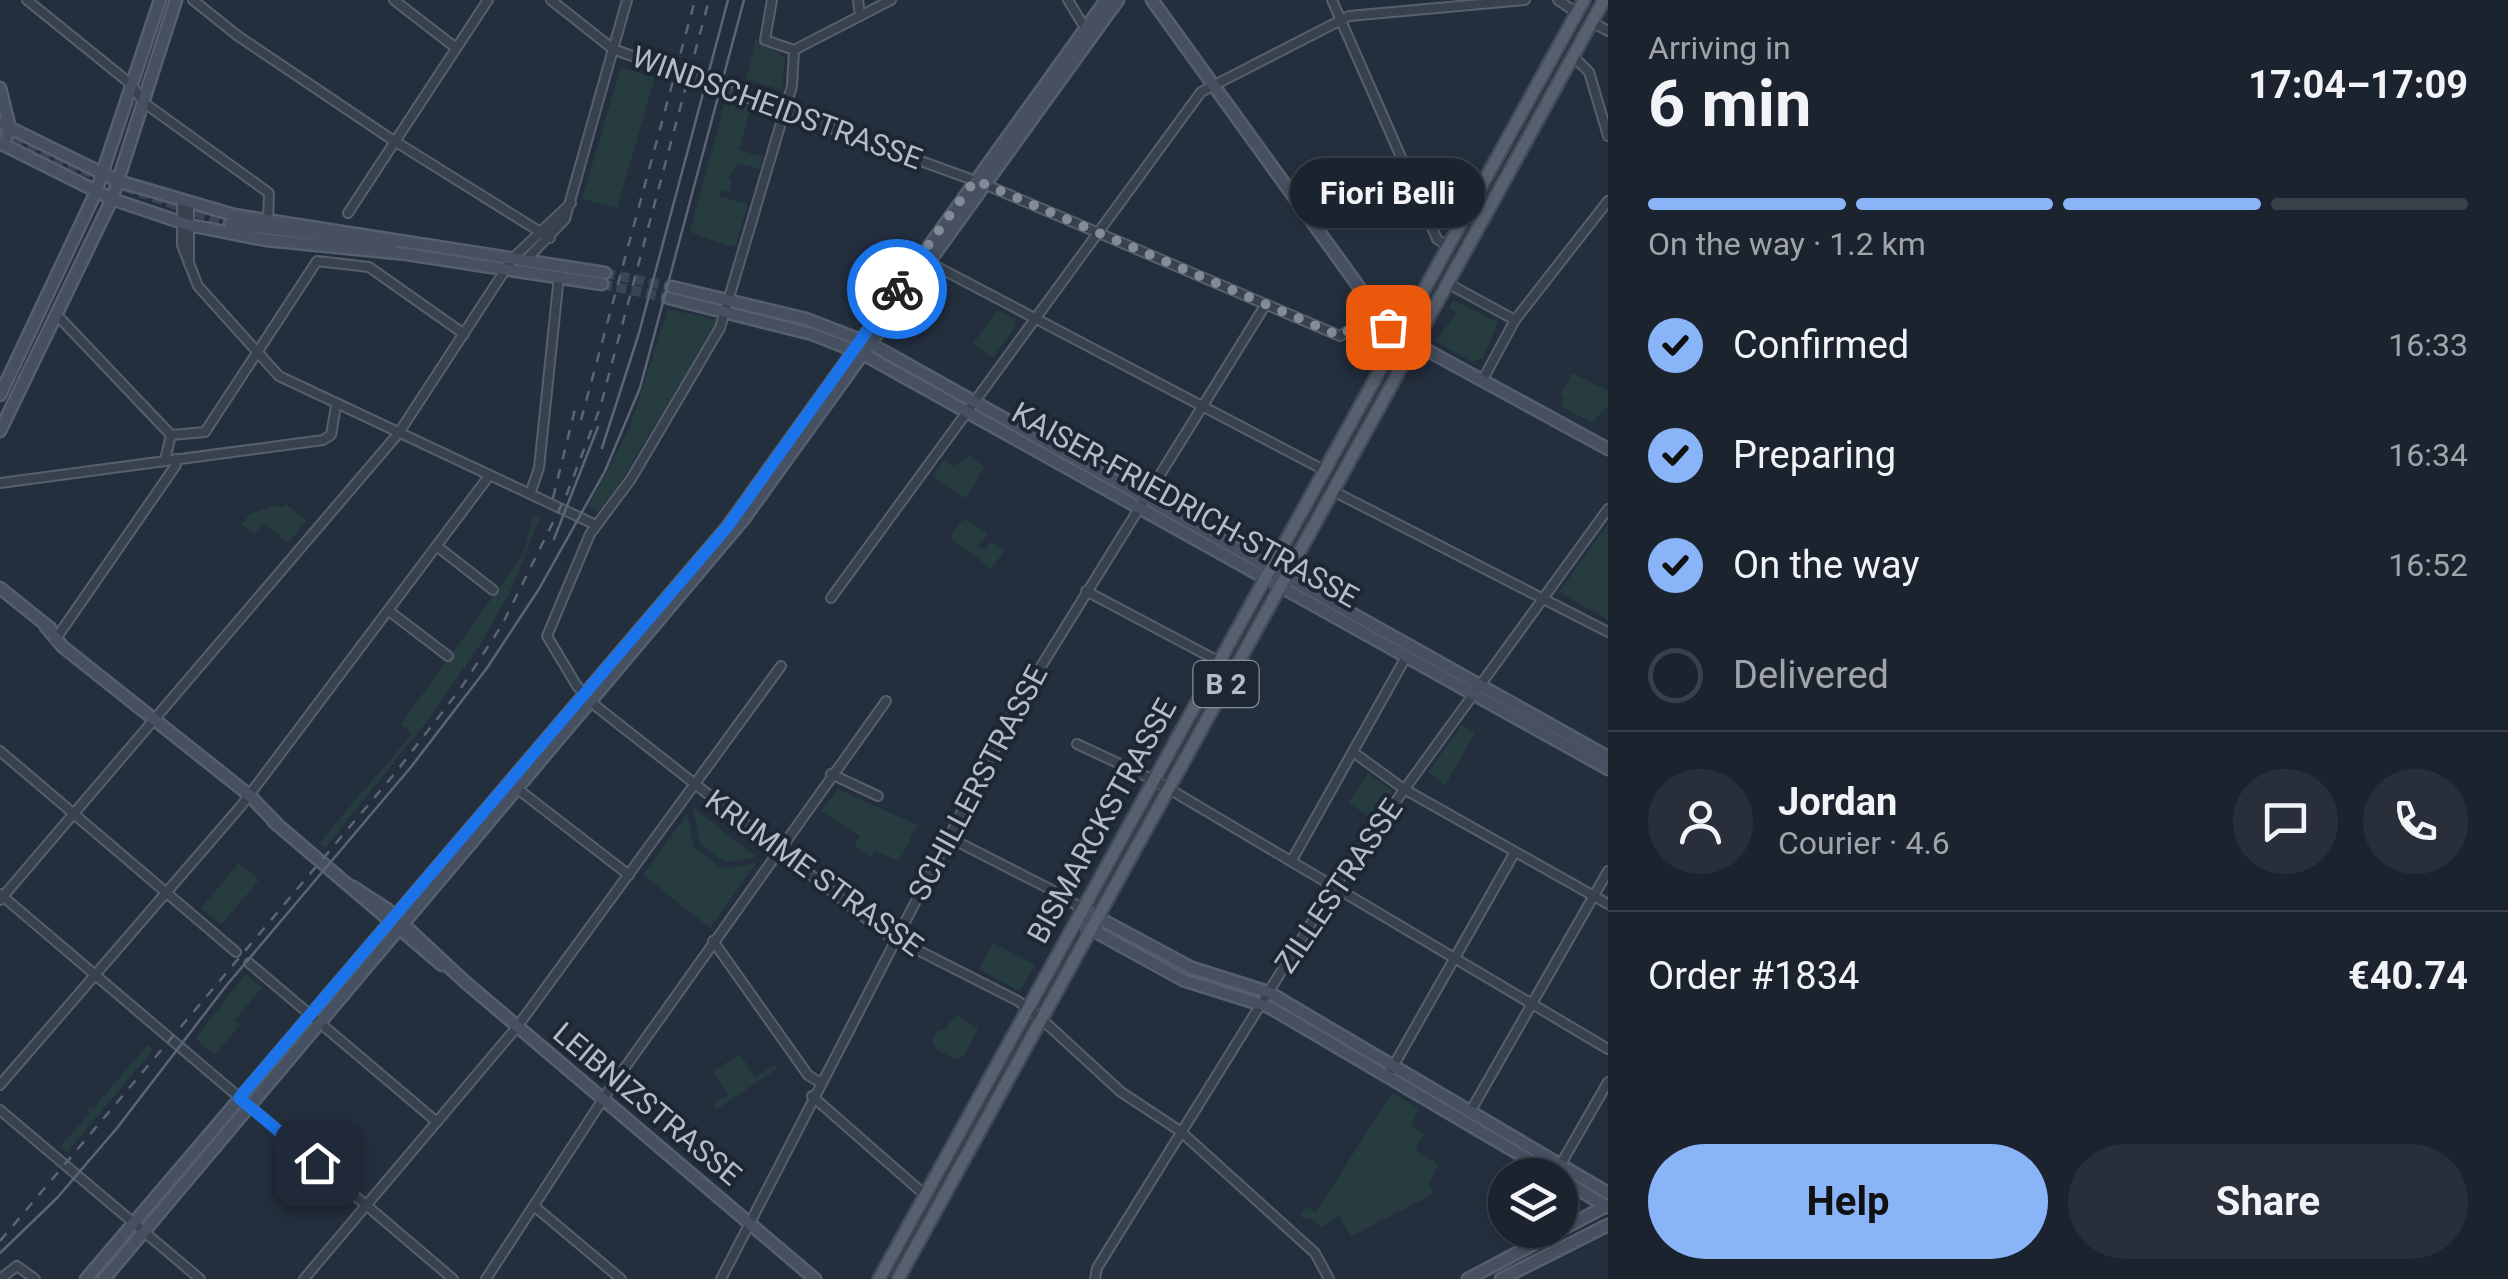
<!DOCTYPE html>
<meta charset="utf-8">
<style>
body{margin:0;font-family:Roboto,sans-serif;background:#282f3a;color:#f1f3f6;height:100vh;display:flex;flex-direction:column;font-size:38px;white-space:nowrap}
*{box-sizing:border-box;margin:0}
p{font-size:32px;color:#a0a4aa}
.icon{flex:none;width:55px;height:55px;fill:none;stroke:currentColor;stroke-width:2;stroke-linecap:round;stroke-linejoin:round}
.map{position:relative;flex:1;overflow:hidden}
.sheet{display:flex;flex-direction:column;background:#1b232e;width:900px}
.sheet>*{flex:none}
.tools{position:absolute;left:1488px;top:1158px;display:grid;gap:20px}
.tools a{display:grid;place-items:center;width:90px;height:90px;border-radius:50%;background:#1b232e;box-shadow:0 2px 8px #0004,0 0 0 2px #39404a;font-size:50px}
.pin{position:absolute;display:grid;place-items:center;width:85px;height:85px;color:#fff;margin:-42px;border-radius:20px;box-shadow:0 5px 15px #0006}
.courier{position:absolute;display:grid;place-items:center;width:100px;height:100px;margin:-50px;border:8px solid #1a73e8;border-radius:50%;background:#fff;color:#222;box-shadow:0 2px 12px #0007}
.bubble{position:absolute;height:70px;border-radius:35px;background:#1b232e;box-shadow:0 2px 8px #0004,0 0 0 2px #39404a;font-size:32px;font-weight:700;line-height:70px;text-align:center}
.overview em{font-style:normal;font-weight:700}
.overview div{display:flex;flex-direction:column-reverse}
.overview{display:flex;align-items:center;justify-content:space-between;height:170px;padding:0 40px}
h1{font-size:65px;font-weight:700;line-height:75px}
.bar{display:grid;grid-template-columns:repeat(4,1fr);gap:15px 10px;align-content:center;height:120px;padding:0 40px}
.bar i{height:12px;border-radius:8px;background:#39404a}
.bar .current{background:#8ab4f8}
.bar p{grid-column:span 4}
.line{display:flex;align-items:center;gap:25px;padding:0 40px;border-top:2px solid #39404a}
.line div{flex:1}
.round{display:grid;place-items:center;flex:none;width:105px;height:105px;border-radius:52px;background:#282f3a}
ol{padding:0 40px;list-style:none}
li{display:flex;align-items:center;gap:30px;height:110px}
li p{margin-inline-start:auto}
li .icon{padding:10px;border-radius:50%;background:#8ab4f8;color:#111;stroke-width:4}
li:last-child{color:#a0a4aa}
li i{width:55px;height:55px;border:5px solid #39404a;border-radius:50%}
.cta{display:flex;gap:20px;margin-top:auto;padding:20px 40px}
.cta a{flex:1;height:115px;border-radius:60px;background:#8ab4f8;color:#111;font-size:40px;font-weight:700;line-height:115px;text-align:center}
.cta a+a{background:#282f3a;color:#f1f3f6}
main{display:flex;flex:1;min-height:0}
.map>svg:first-child{display:block}
</style>
<main>
<div class="map">
<svg width="1608" height="1279" viewBox="0 0 1608 1279">
<rect width="100%" height="100%" fill="#242f3e"/>
<g fill="#263c3f">
<path d="M 756,39 L 785,58 L 782,90 L 746,79 Z"/>
<path d="M 621,67 L 655,77 L 617,208 L 582,199 Z"/>
<path d="M 726,98 L 751,107 L 739,150 L 763,157 L 760,169 L 737,163 L 728,179 L 732,181 L 729,192 L 720,190 L 719,196 L 748,204 L 736,245 L 730,247 L 690,232 Z"/>
<path d="M 1453,300 L 1498,322 L 1483,358 L 1472,362 L 1435,341 L 1457,313 L 1449,308 Z"/>
<path d="M 668,309 L 718,320 L 616,489 L 598,511 L 588,507 L 630,427 Z"/>
<path d="M 997,310 L 1015,319 L 1016,325 L 993,358 L 973,344 Z"/>
<path d="M 1572,373 L 1608,391 L 1608,406 L 1592,423 L 1561,406 L 1564,399 L 1561,394 Z"/>
<path d="M 970,456 L 984,467 L 966,499 L 933,476 L 944,460 L 953,466 Z"/>
<path d="M 286,504 L 307,521 L 288,543 L 265,523 L 254,533 L 241,525 L 250,514 L 277,505 L 282,508 Z"/>
<path d="M 541,515 L 512,588 L 482,642 L 428,720 L 325,848 L 319,843 L 412,734 L 401,724 L 523,555 L 533,516 Z"/>
<path d="M 964,518 L 988,534 L 977,545 L 985,550 L 991,542 L 1004,551 L 991,569 L 950,537 Z"/>
<path d="M 1608,524 L 1608,620 L 1559,592 Z"/>
<path d="M 1462,725 L 1475,732 L 1445,786 L 1428,772 Z"/>
<path d="M 1368,773 L 1393,791 L 1372,819 L 1349,803 Z"/>
<path d="M 838,789 L 917,825 L 899,862 L 875,850 L 871,857 L 854,846 L 860,836 L 821,811 Z"/>
<path d="M 693,807 L 756,857 L 725,862 L 700,844 Z"/>
<path d="M 687,814 L 694,848 L 723,869 L 756,863 L 710,928 L 643,875 Z"/>
<path d="M 239,863 L 259,880 L 221,925 L 201,908 Z"/>
<path d="M 993,943 L 1035,965 L 1020,991 L 979,969 Z"/>
<path d="M 246,974 L 262,988 L 235,1020 L 240,1025 L 215,1055 L 195,1038 Z"/>
<path d="M 958,1016 L 978,1028 L 964,1056 L 956,1060 L 936,1049 L 932,1041 L 936,1032 L 949,1028 L 947,1024 Z"/>
<path d="M 147,1045 L 153,1050 L 67,1152 L 60,1147 L 89,1114 L 88,1107 L 93,1109 Z"/>
<path d="M 740,1054 L 755,1077 L 775,1064 L 778,1068 L 717,1109 L 713,1105 L 728,1094 L 713,1071 Z"/>
<path d="M 1392,1093 L 1419,1109 L 1411,1126 L 1424,1134 L 1415,1150 L 1439,1165 L 1429,1183 L 1434,1194 L 1351,1236 L 1339,1216 L 1322,1227 L 1313,1219 L 1300,1217 L 1306,1207 L 1316,1212 Z"/>
</g>
<g fill="none" stroke-linecap="round" stroke-linejoin="round">
<g stroke="#3a4453" stroke-width="10" stroke-dasharray="10 5" stroke-linecap="butt">
<path d="M 0,134 L 100,177"/>
<path d="M 125,187 L 230,224"/>
<path d="M 605,273 L 672,287"/>
<path d="M 602,284 L 669,298"/>
</g>
<g stroke="#565f6c" stroke-width="12">
<g id="street">
<path d="M 27,0 L 132,85 L 143,102 L 269,193 L 268,221"/>
<path d="M 193,0 L 238,36 L 388,137 L 550,238"/>
<path d="M 394,0 L 456,48"/>
<path d="M 551,0 L 613,49 L 984,184 L 1340,336 L 1378,312"/>
<path d="M 772,0 L 765,40 L 794,50 L 792,86 L 720,328 L 631,479 L 590,534 L 547,636 L 577,686 L 597,707 L 886,934 L 1018,1001 L 1048,1025 L 1121,1092 L 1180,1131 L 1315,1253 L 1329,1279"/>
<path d="M 858,0 L 860,16"/>
<path d="M 1068,0 L 1085,28"/>
<path d="M 1332,0 L 1437,239 L 1446,245"/>
<path d="M 1558,0 L 1577,13"/>
<path d="M 1592,22 L 1608,31"/>
<path d="M 794,50 L 891,0"/>
<path d="M 1573,56 L 1589,72 L 1608,136"/>
<path d="M 182,201 L 182,245 L 198,286 L 279,376 L 596,525"/>
<path d="M 189,203 L 189,264"/>
<path d="M 348,213 L 488,0"/>
<path d="M 525,261 L 565,219 L 627,0"/>
<path d="M 928,262 L 1322,469"/>
<path d="M 1447,283 L 1515,320"/>
<path d="M 56,314 L 171,435"/>
<path d="M 1482,381 L 1515,320 L 1608,201"/>
<path d="M 205,432 L 317,261 L 369,267 L 464,334"/>
<path d="M 171,435 L 205,432"/>
<path d="M 165,460 L 171,435"/>
<path d="M 0,483 L 323,440 L 331,435 L 336,406"/>
<path d="M 1333,491 L 1608,632"/>
<path d="M 530,494 L 539,468 L 559,276"/>
<path d="M 438,547 L 493,590"/>
<path d="M 1086,591 L 1218,661"/>
<path d="M 831,598 L 1201,92 L 1349,16 L 1525,0"/>
<path d="M 389,611 L 448,656"/>
<path d="M 55,640 L 176,465 L 176,459"/>
<path d="M 1077,744 L 1154,780 L 1608,1049"/>
<path d="M 0,751 L 236,952"/>
<path d="M 1353,752 L 1404,789 L 1608,904"/>
<path d="M 831,774 L 878,796"/>
<path d="M 515,787 L 629,875"/>
<path d="M 948,837 L 1052,890"/>
<path d="M 1292,860 L 1406,657"/>
<path d="M 0,894 L 453,1279"/>
<path d="M 1063,896 L 1082,909"/>
<path d="M 0,900 L 398,434 L 513,258 L 571,203"/>
<path d="M 713,941 L 808,1075 L 821,1083"/>
<path d="M 249,963 L 437,1122"/>
<path d="M 1391,1070 L 1515,852"/>
<path d="M 0,1085 L 241,806 L 489,476"/>
<path d="M 812,1096 L 925,1195"/>
<path d="M 0,1110 L 200,1279"/>
<path d="M 1470,1112 L 1608,871"/>
<path d="M 1558,1169 L 1608,1082"/>
<path d="M 534,1206 L 621,1279"/>
<path d="M 0,1279 L 17,1266 L 35,1279"/>
<path d="M 304,1279 L 517,1027 L 781,666"/>
<path d="M 486,1279 L 609,1090 L 886,701"/>
<path d="M 721,1279 L 1017,705 L 1266,304"/>
<path d="M 1095,1279 L 1097,1268 L 1335,885 L 1608,509"/>
</g>
</g>
<g stroke="#565f6c" stroke-width="15">
<g id="secondary">
<path d="M 1152,0 L 1390,330 L 1608,449"/>
<path d="M 0,88 L 10,128 L 4,144"/>
<path d="M 0,123 L 118,181 L 234,215 L 605,273"/>
<path d="M 0,143 L 112,199 L 189,225 L 266,240 L 407,254 L 602,284"/>
<path d="M 230,224 L 393,244"/>
<path d="M 672,287 L 806,319 L 871,344 L 1608,757"/>
<path d="M 669,298 L 812,334 L 863,354 L 1608,769"/>
<path d="M 0,395 L 96,192 L 160,0"/>
<path d="M 0,431 L 112,199 L 176,0"/>
<path d="M 0,588 L 51,629"/>
<path d="M 46,627 L 63,647 L 248,794 L 276,823"/>
<path d="M 273,821 L 442,965"/>
<path d="M 353,887 L 387,909 L 464,981 L 815,1279"/>
<path d="M 1082,909 L 1192,968 L 1268,992 L 1608,1193"/>
<path d="M 1076,921 L 1183,980 L 1269,1007 L 1555,1175"/>
<path d="M 1560,1178 L 1607,1207"/>
<path d="M 86,1279 L 728,526 L 1106,0"/>
<path d="M 104,1279 L 743,520 L 1118,0"/>
<path d="M 1468,1279 L 1608,1205"/>
<path d="M 1501,1279 L 1608,1225"/>
</g>
</g>
<g stroke="#414a57" stroke-width="16">
<g id="primary">
<path d="M 879,1279 L 1584,0"/>
<path d="M 898,1279 L 1604,0"/>
</g>
</g>
<use href="#street" stroke="#38414e" stroke-width="8"/>
<use href="#secondary" stroke="#465061" stroke-width="10"/>
<use href="#primary" stroke="#56606e" stroke-width="11"/>
<g stroke="#5a6575" stroke-width="2.5">
<path d="M 602,448 L 639,333 L 728,0"/>
<path d="M 554,539 L 598,427"/>
<path d="M 0,1253 L 57,1198 L 117,1128 L 226,986 L 411,767 L 487,668 L 539,589 L 605,471 L 640,388 L 744,0"/>
</g>
<g stroke="#5a6575" stroke-width="2.5" stroke-dasharray="10 10" stroke-linecap="butt">
<path d="M 581,420 L 695,0"/>
<path d="M 553,498 L 577,401"/>
<path d="M 0,1241 L 396,772 L 461,688 L 502,625 L 566,496 L 600,408 L 709,0"/>
</g>
</g>
<g fill="none" stroke-linecap="round" stroke-linejoin="round">
<path stroke="#828b98" stroke-width="10" stroke-dasharray="0 18" d="M 897,289 L 975,180 L 1340,336 L 1378,312 L 1388,327"/>
<path stroke="#1a73e8" stroke-width="12" d="M 317,1163 L 239,1098 L 728,526 L 897,289"/>
</g>
<g text-anchor="middle" stroke-width="8" stroke-linejoin="round" paint-order="stroke">
<rect fill="#1d2633" stroke="#878f9c" stroke-width="2.5" x="1193.5" y="661" width="65" height="46" rx="8"/>
<g font-size="28" font-weight="bold" fill="#b4bcc9">
<text x="1226" y="694">B 2</text>
</g>
<g font-size="30" fill="#b4bcc9" stroke="#1d2633">
<text transform="translate(777 108) rotate(20)" y="10">WINDSCHEIDSTRASSE</text>
<text transform="translate(1185 505) rotate(29)" y="10">KAISER-FRIEDRICH-STRASSE</text>
<text transform="translate(978 783) rotate(-62)" y="10">SCHILLERSTRASSE</text>
<text transform="translate(1102 821) rotate(-61)" y="10">BISMARCKSTRASSE</text>
<text transform="translate(814 873) rotate(36)" y="10">KRUMME STRASSE</text>
<text transform="translate(1339 886) rotate(-56)" y="10">ZILLESTRASSE</text>
<text transform="translate(647 1104) rotate(40)" y="10">LEIBNIZSTRASSE</text>
</g>
</g>
</svg>
<div class="tools">
<a><svg class="icon" aria-label="layers" viewBox="0 0 24 24"><path d="M12 4l9 5-9 5-9-5zM3 14l9 5 9-5"/></svg></a>
</div>
<div class="pin" style="left:1388px;top:327px;background:#ea580c"><svg class="icon" aria-label="bag" viewBox="0 0 24 24"><path d="M5 8h14l-1 12H6zM9 8a3 3 0 0 1 6 0"/></svg></div>
<div class="pin" style="left:317px;top:1163px;background:#1f2937"><svg class="icon" aria-label="home" viewBox="0 0 24 24"><path d="M3 11l9-7 9 7M6 9v11h12V9"/></svg></div>
<div class="courier" style="left:897px;top:289px"><svg class="icon" aria-label="bike" viewBox="0 0 24 24"><circle cx="6" cy="16" r="4"/><circle cx="18" cy="16" r="4"/><path d="M6 16l4-8h5l3 8M10 8l3 8H6M13 5h3"/></svg></div>
<div class="bubble" style="left:1290px;top:158px;width:195px">Fiori Belli</div>
</div>
<section class="sheet">
<div class="overview"><div><h1>6 min</h1><p>Arriving in</p></div><em>17:04–17:09</em></div>
<div class="bar"><i class="current"></i><i class="current"></i><i class="current"></i><i></i><p>On the way · 1.2 km</p></div>
<ol>
<li><svg class="icon" aria-label="check" viewBox="0 0 24 24"><path d="M5 12l5 5 9-10"/></svg>Confirmed<p>16:33</p></li>
<li><svg class="icon" aria-label="check" viewBox="0 0 24 24"><path d="M5 12l5 5 9-10"/></svg>Preparing<p>16:34</p></li>
<li><svg class="icon" aria-label="check" viewBox="0 0 24 24"><path d="M5 12l5 5 9-10"/></svg>On the way<p>16:52</p></li>
<li><i></i>Delivered</li>
</ol>
<div class="line" style="height:180px"><a class="round"><svg class="icon" aria-label="person" viewBox="0 0 24 24"><circle cx="12" cy="8" r="4"/><path d="M4 21q1-7 8-7t8 7"/></svg></a><div><b>Jordan</b><p>Courier · 4.6</p></div><a class="round"><svg class="icon" aria-label="chat" viewBox="0 0 24 24"><path d="M4 5h16v11H9l-5 4z"/></svg></a><a class="round"><svg class="icon" aria-label="phone" viewBox="0 0 24 24"><path d="M5 4h4l2 5-3 2q2 4 5 5l2-3 5 2v4C11 20 4 13 5 4z"/></svg></a></div>
<div class="line" style="height:130px"><div>Order #1834</div><b>€40.74</b></div>
<div class="cta"><a>Help</a><a>Share</a></div>
</section>
</main>
